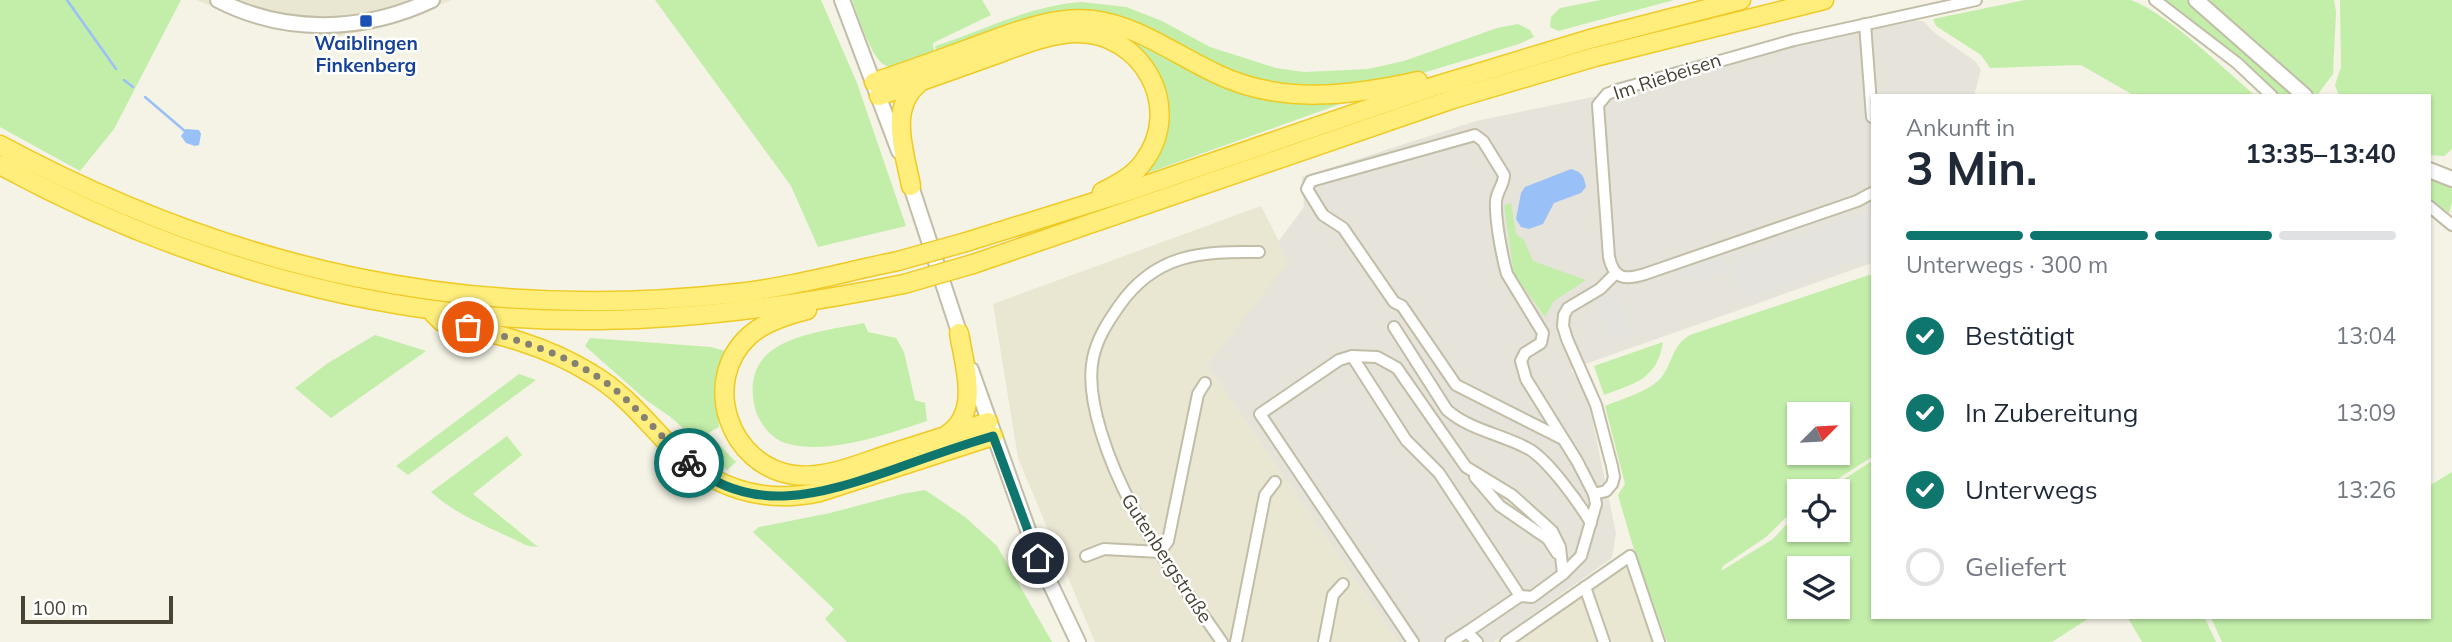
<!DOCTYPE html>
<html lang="de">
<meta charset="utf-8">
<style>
body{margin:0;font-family:Mulish,sans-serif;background:#f2f2f3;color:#1f2937;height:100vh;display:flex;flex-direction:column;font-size:26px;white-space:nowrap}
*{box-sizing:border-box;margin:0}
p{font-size:23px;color:#747a83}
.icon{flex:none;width:38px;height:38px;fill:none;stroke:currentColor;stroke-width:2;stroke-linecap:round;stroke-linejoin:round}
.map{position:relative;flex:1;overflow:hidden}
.panel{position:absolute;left:1871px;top:94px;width:560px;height:525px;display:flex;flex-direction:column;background:#fff;border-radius:0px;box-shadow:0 2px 5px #0004}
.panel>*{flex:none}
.needle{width:46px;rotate:66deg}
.controls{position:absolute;left:1787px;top:402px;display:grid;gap:14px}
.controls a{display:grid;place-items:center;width:63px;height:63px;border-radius:0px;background:#fff;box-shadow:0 2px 5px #0004;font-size:35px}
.scale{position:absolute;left:21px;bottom:18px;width:152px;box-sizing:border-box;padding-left:7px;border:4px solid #484334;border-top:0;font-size:19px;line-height:24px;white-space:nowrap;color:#484334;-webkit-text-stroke:5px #fff;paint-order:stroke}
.pin{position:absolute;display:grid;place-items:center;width:60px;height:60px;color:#fff;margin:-30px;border:4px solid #fff;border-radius:50%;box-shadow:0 2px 7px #0007}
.courier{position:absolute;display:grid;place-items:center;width:70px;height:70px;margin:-35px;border:5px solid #0f766e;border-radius:50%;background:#fff;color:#222;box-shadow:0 2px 9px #0007}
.head em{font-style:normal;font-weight:700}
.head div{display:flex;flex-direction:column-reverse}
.head{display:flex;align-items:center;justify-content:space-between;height:119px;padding:0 35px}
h1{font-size:46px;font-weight:700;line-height:52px}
.bar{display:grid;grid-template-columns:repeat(4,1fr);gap:10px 7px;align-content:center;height:84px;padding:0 35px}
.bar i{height:9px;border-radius:5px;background:#e0e1e3}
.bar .active{background:#0f766e}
.bar p{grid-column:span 4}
ol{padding:0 35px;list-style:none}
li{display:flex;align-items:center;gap:21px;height:77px}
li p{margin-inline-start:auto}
li .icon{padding:7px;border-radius:50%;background:#0f766e;color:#fff;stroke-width:4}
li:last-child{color:#747a83}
li i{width:38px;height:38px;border:4px solid #e0e1e3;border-radius:50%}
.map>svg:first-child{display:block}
</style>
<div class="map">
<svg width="2452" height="642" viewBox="0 0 2452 642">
<rect width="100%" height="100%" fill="#f4f3e5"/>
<g fill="#e9e6d2">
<path d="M 196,0 L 452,0 L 384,26 L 333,38 L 260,25 Z"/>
<path d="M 1261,206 L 1290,263 L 1207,365 L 1398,642 L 1095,642 L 1018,458 L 993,304 Z"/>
<path d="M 1633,548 L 1665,642 L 1495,642 Z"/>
</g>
<path fill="#e6e3da" d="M 1890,19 L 1923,21 L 1936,34 L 1975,61 L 1981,70 L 1974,96 L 1872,96 L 1872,263 L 1571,369 L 1587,394 L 1616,533 L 1612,558 L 1494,642 L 1398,642 L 1207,365 L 1288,263 L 1278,242 L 1304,207 L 1302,177 L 1476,121 L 1607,94 Z"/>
<g fill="#c2eea9" fill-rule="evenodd">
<path d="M 0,0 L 181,0 L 114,129 L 80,171 L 0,127 Z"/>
<path d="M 655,0 L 821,0 L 857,83 L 906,226 L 818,247 L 791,186 Z"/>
<path d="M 852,0 L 982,0 L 991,15 L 933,43 L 934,54 C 921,59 902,71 887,66 C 872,62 858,15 852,0 Z"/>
<path d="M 1601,0 L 1674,0 L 1558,31 L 1550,27 L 1551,17 L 1560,8 Z"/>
<path d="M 2025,0 L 2131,0 C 2170,15 2222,68 2256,96 L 2135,96 L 2081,65 L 1990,68 L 1981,55 L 1936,26 L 1933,19 Z"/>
<path d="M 2166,0 L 2186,0 L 2294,96 L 2281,96 L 2245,64 Z"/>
<path d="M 2208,0 L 2334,0 L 2336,12 L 2333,74 L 2318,94 L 2311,93 L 2263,52 Z"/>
<path d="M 2340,0 L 2452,0 L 2452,149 L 2444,156 L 2429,155 L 2429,96 L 2345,96 L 2338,93 L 2335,85 L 2341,67 Z"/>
<path d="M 1081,2 L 1126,7 L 1162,21 L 1210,47 L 1276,68 L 1304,72 L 1368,69 L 1404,61 L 1497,28 L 1518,24 L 1530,30 L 1534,37 L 1519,44 L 1406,78 L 1318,89 L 1278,85 L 1223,70 L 1151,30 L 937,54 L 935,46 C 985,30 1028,6 1081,2 Z"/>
<path d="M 1119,30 L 1228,83 L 1360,97 L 1139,176 L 1165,115 L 1117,37 Z"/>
<path d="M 2429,178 L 2452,188 L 2452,203 L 2449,213 L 2429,198 Z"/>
<path d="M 1511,203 L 1516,234 L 1524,240 L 1533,261 L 1586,280 L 1554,301 L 1545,317 L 1514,274 L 1504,205 Z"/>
<path d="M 1872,274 L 1872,457 L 1817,492 L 1799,492 L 1799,505 L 1766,537 L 1723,566 L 1721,571 L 1773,539 L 1799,511 L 1799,530 L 1838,530 L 1838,492 L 1824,492 L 1872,461 L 1872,618 L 2089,618 L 2052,642 L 1667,642 L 1632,543 L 1618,495 L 1625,484 L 1605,406 C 1622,399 1647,392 1660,379 C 1673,364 1671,346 1690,335 ZM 1799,415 L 1838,415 L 1838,453 L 1799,453 ZM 1799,569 L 1838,569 L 1838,607 L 1799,607 Z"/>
<path d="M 864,323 L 868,332 L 896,338 L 904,352 L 915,400 L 925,403 L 927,421 C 887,434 827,456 785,443 C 771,439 758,421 755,408 C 738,337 816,333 864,323 Z"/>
<path d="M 375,335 L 426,351 L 331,418 L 295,388 L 328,363 Z"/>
<path d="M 590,338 L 711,347 L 725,351 L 716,381 L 719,427 L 708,433 L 736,462 L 727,470 L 672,418 L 646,400 L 585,346 Z"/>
<path d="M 1663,342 C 1657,379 1636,383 1604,395 L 1594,366 Z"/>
<path d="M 519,374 L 536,380 L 408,475 L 396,466 Z"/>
<path d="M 507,436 L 522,455 L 473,494 L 538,547 L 528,546 C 496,530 457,516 431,492 Z"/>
<path d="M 2452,472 L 2452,642 L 2222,642 L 2211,618 L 2429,618 L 2429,486 Z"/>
<path d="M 925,490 L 965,517 L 997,546 L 1052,642 L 847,642 L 825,619 L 834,609 L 753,532 L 759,527 L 830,513 L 902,494 Z"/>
<path d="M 2128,618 L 2205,618 L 2216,642 L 2142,642 Z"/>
</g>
<g fill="#e5e3de">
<path d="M 1872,211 L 1872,255 L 1743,300 L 1733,269 L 1738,264 L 1736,258 Z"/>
<path d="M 1723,255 L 1729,272 L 1700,282 L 1697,274 L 1681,279 L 1678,271 Z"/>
<path d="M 1617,293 L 1631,334 L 1610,341 L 1596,300 Z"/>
</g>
<g fill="#9ac0f8">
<path d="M 186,129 L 199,130 L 201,134 L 199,145 L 195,146 L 186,143 L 181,136 Z"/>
<path d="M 1571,169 C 1582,172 1584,176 1586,187 L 1581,193 L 1554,203 L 1543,224 L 1529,229 L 1521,227 L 1516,219 L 1521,193 L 1525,187 Z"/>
</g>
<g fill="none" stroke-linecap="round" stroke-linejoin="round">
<g stroke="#9ac0f8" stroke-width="2.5">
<path d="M 67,0 L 116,69"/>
<path d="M 124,80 L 133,87"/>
<path d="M 145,97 L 186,132"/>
</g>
<g stroke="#c1bda6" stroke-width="14">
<g id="minor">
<path d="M 2155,0 L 2237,63 L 2272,96"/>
<path d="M 1865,24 L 1872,117"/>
<path d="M 1872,193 L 1857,201 L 1645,274 C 1626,280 1614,280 1609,257 L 1598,105 L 1607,94 L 1617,90 L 1794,40 L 1976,0"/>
<path d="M 2429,206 L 2452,225"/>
<path d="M 1394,327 L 1447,410 C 1470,430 1501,434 1527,448 C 1547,458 1579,503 1591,523"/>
<path d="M 1352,356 L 1377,357 L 1397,368 L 1466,467 L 1512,495 L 1552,531 L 1560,547 L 1563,574"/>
<path d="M 1475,477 L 1500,506 L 1548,539 L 1557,553"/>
<path d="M 1594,494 L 1606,491 L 1612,484 L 1614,477 L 1612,466 L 1596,405 L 1567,339 L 1563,326 L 1564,315 L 1568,308 L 1600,289 L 1615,274"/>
<path d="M 1086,556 L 1104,549 L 1160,552 L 1168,541 L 1198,394 L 1205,383"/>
<path d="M 1585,587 L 1604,642"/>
<path d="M 1222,642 C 1174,573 1126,514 1101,432 C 1094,409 1088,382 1093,358 C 1097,339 1107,323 1119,306 C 1155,254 1201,251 1259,252"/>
<path d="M 1236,642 L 1265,495 L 1275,482"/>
<path d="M 1324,642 L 1333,595 L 1343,584"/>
<path d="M 1413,642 L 1260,414 L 1339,360 L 1352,356 L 1406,440 L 1439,473 L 1520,596"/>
<path d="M 1451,642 L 1467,632"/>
<path d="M 1477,642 L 1467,632 L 1520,596 L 1532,597 L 1563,574 L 1581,556 L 1596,504 L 1594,494 L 1577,461 L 1526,379 L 1521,361 L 1525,353 L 1541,343 L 1543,333 L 1507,274 C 1502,257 1495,219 1496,202 C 1496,192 1504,185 1504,175 L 1483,141 L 1475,135 L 1311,181 L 1307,189 L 1323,215 L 1343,228 L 1394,302 L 1402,306 L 1456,385 L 1563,439"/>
<path d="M 1506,642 L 1630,556 L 1659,642"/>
</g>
</g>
<g stroke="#c1bda6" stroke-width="18">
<g id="tertiary">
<path d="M 218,0 C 286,35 364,32 432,0"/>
<path d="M 842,0 L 899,151"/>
<path d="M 2196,0 L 2305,96"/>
<path d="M 2429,170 L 2452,179"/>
<path d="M 908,177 L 962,341"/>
<path d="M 971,370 L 1038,558 L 1078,642"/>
</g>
</g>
<g stroke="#efca24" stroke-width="21">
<g id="trunk">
<path d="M 874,82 C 905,72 935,61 965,50 C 1005,36 1050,15 1093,20 C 1139,26 1174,54 1215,73 C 1279,105 1351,96 1418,81"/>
<path d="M 879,96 C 916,83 953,70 989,57 C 1017,47 1046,34 1076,33 C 1142,32 1184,107 1144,161 C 1134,176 1117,184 1102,192"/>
<path d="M 0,145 C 234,271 471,323 737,293 C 791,287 844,272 898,261"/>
<path d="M 0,165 C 183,265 390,323 599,320 C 701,319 804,304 904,284"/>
<path d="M 911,186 C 905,153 888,109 918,84"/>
<path d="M 966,242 L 1123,193 L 1438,85 L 1590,39 L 1741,0"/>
<path d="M 973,264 L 1453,99 L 1595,57 L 1824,0"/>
<path d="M 807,310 C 787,315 764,322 749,336 C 700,381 729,466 794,475 C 827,479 861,463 892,453 C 924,443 956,433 988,422"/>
<path d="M 433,313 L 442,322 C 495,333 546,345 592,374 C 623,392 645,420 670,446 C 711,487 762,505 820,492 L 993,436"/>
<path d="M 948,434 C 981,412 964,365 959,333"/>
</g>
</g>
<use href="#minor" stroke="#fff" stroke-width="10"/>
<use href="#tertiary" stroke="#fff" stroke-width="14"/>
<use href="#trunk" stroke="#ffee7c" stroke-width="18"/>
<g stroke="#efca24" stroke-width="21" stroke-linecap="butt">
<g id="trunk-bridge">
<path d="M 898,261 L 966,242"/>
<path d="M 904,284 L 973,264"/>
</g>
</g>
<use href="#trunk-bridge" stroke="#ffee7c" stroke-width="18"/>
</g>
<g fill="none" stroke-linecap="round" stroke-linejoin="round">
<path stroke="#848172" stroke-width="7" stroke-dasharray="0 12.6" d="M 468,327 C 518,339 571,355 612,387 C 640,410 663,439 689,463"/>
<path stroke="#0f766e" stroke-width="9" d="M 689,463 C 752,517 822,494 892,470 C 925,458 959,446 993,436 L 1038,558"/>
</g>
<rect fill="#1a4fb4" stroke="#fff" stroke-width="2.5" x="359" y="14" width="14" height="14" rx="3.5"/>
<g text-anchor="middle" stroke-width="5" stroke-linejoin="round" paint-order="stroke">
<g font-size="19" font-weight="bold" fill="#164399" stroke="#fff">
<text x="366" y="50">Waiblingen<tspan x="366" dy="22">Finkenberg</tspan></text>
</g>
<g font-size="19" fill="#484334" stroke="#fff">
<text transform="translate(1667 76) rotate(-18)" y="7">Im Riebeisen</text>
<text transform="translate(1167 558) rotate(57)" y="7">Gutenbergstraße</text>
</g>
</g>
</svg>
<div class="controls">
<a><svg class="needle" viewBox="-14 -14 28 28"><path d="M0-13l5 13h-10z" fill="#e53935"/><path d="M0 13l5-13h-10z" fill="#747a83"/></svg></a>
<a><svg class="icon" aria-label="locate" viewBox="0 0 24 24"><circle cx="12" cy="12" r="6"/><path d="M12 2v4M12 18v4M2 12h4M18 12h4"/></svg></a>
<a><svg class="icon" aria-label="layers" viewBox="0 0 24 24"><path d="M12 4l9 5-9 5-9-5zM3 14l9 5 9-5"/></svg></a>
</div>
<div class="scale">100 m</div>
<div class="pin" style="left:468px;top:327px;background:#ea580c"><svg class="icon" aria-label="bag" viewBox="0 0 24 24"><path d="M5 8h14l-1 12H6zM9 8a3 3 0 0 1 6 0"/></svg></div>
<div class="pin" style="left:1038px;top:558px;background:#1f2937"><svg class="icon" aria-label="home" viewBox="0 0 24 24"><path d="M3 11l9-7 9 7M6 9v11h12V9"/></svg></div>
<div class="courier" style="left:689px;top:463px"><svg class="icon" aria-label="bike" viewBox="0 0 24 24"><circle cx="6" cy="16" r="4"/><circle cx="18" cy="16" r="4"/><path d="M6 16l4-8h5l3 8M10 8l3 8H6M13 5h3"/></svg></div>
<section class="panel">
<div class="head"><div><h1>3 Min.</h1><p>Ankunft in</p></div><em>13:35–13:40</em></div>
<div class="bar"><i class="active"></i><i class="active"></i><i class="active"></i><i></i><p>Unterwegs · 300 m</p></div>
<ol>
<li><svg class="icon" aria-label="check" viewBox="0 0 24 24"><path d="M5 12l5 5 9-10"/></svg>Bestätigt<p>13:04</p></li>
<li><svg class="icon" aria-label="check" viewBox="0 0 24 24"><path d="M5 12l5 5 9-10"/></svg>In Zubereitung<p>13:09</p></li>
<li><svg class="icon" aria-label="check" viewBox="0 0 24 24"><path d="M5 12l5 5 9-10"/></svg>Unterwegs<p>13:26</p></li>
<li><i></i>Geliefert</li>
</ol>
</section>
</div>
